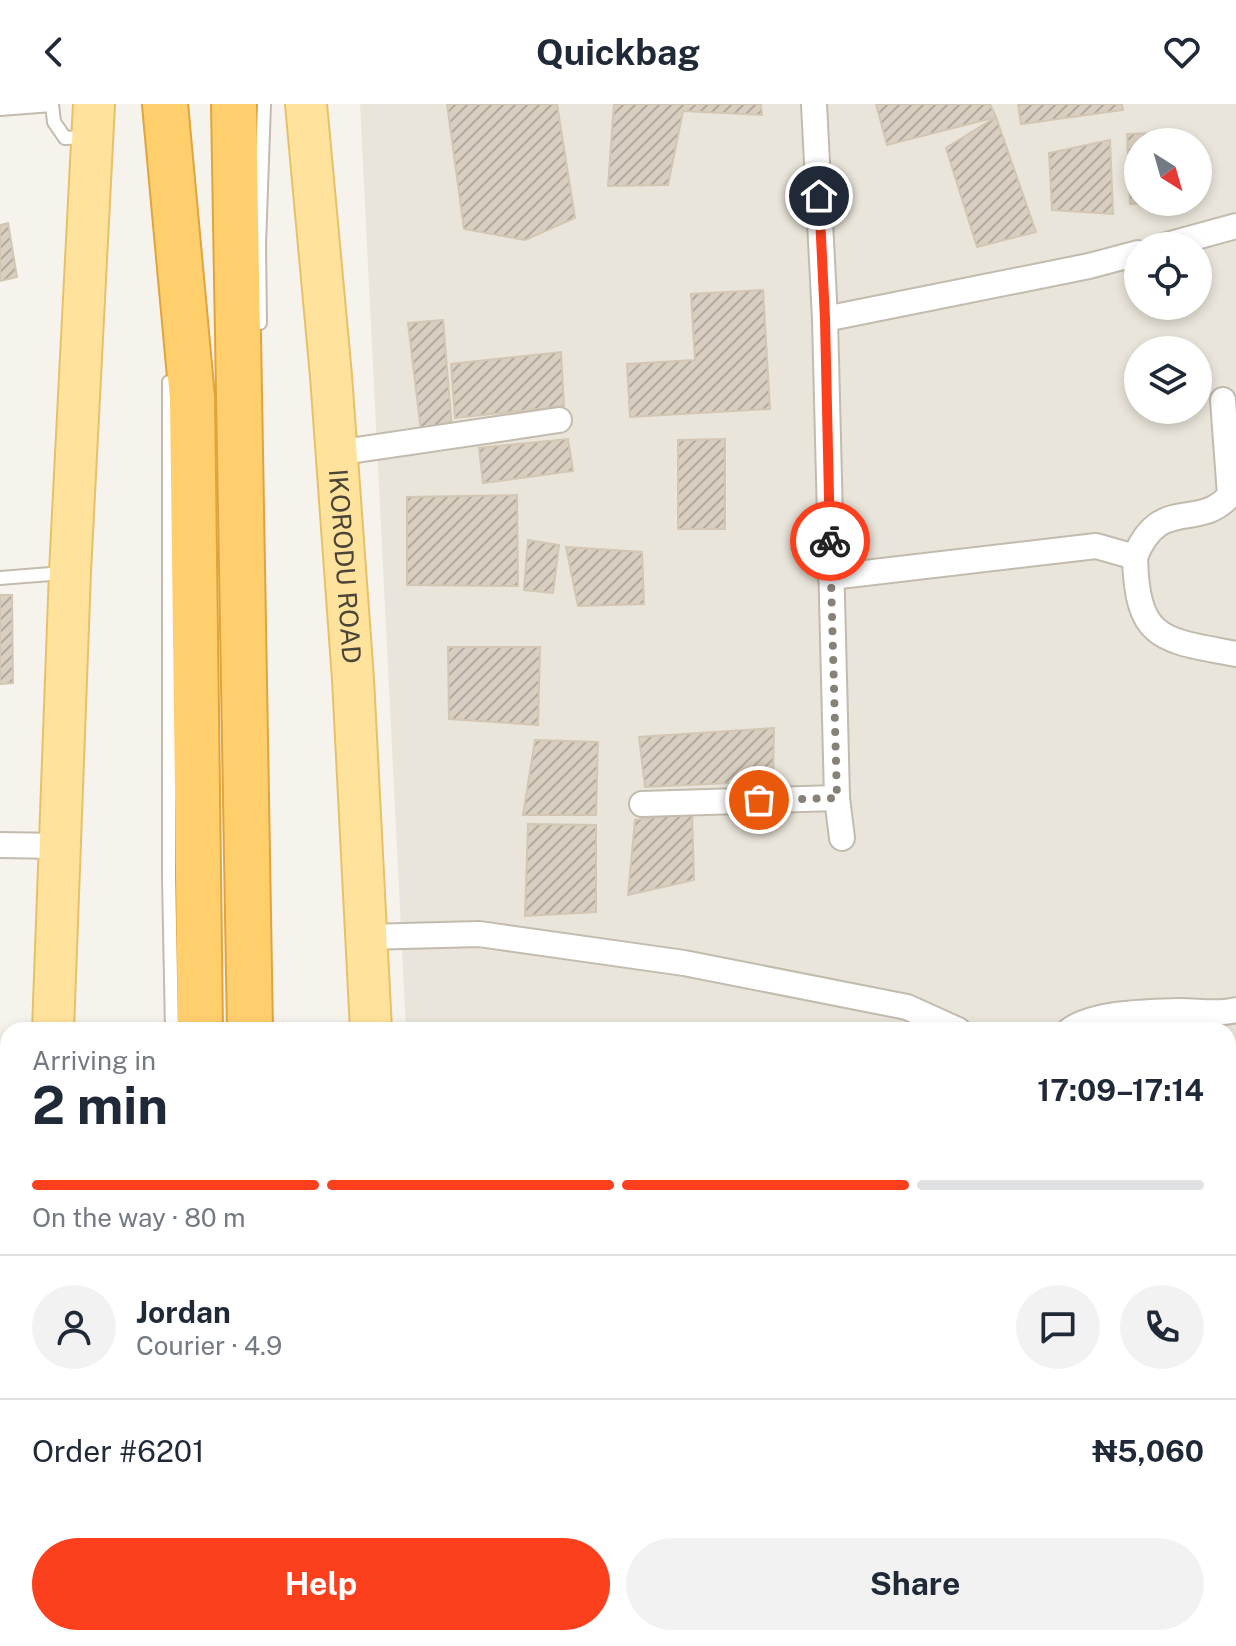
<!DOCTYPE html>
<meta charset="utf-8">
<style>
body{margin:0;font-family:"Public Sans",sans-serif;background:#f2f2f3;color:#1f2937;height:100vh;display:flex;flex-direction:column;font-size:30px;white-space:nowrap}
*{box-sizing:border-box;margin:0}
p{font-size:26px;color:#747a83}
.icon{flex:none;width:44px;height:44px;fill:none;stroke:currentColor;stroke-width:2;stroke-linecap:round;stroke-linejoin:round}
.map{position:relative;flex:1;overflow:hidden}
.sheet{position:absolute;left:0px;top:918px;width:1236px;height:624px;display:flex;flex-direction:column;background:#fff;border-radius:24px 24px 0 0;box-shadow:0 4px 12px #0003}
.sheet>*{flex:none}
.needle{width:52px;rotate:143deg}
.fabs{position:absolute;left:1124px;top:24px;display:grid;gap:16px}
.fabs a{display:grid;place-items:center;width:88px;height:88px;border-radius:50%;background:#fff;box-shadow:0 4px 12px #0003;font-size:40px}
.pin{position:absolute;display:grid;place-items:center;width:68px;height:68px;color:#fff;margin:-34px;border:4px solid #fff;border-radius:50%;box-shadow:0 2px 8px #0007}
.courier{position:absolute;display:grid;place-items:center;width:80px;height:80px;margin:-40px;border:6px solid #fc3f1d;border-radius:50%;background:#fff;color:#222;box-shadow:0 2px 10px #0007}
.headline em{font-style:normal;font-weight:700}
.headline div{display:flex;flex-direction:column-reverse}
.headline{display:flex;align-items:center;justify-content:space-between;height:136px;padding:0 32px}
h1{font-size:52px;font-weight:700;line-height:60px}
.bar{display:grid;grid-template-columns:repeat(4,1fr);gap:12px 8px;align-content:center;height:96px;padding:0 32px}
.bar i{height:10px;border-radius:6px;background:#e0e1e3}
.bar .current{background:#fc3f1d}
.bar p{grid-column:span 4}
.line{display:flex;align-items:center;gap:20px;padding:0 32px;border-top:2px solid #e0e1e3}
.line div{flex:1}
.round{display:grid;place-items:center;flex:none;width:84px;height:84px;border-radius:42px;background:#f2f2f3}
.primary-button{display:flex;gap:16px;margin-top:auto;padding:16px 32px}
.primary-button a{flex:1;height:92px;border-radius:48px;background:#fc3f1d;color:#fff;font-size:32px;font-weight:700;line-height:92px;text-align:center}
.primary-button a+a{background:#f2f2f3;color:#1f2937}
header{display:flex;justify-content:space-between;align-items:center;height:104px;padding:0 32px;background:#fff;font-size:36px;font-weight:700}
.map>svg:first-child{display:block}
</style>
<header><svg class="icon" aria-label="back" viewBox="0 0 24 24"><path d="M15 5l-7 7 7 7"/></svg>Quickbag<svg class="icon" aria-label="heart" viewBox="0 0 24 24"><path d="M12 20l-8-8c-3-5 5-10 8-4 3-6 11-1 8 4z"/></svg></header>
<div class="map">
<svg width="1236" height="1542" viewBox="0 0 1236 1542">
<defs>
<pattern id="wetland-marsh" width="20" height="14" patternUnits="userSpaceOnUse" patternTransform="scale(2)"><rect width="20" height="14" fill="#d2eab5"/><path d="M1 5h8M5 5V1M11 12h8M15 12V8" fill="none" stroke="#b6ca9c"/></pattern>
<pattern id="building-hatch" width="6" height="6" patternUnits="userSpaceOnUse" patternTransform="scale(2)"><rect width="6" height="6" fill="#d8cfc1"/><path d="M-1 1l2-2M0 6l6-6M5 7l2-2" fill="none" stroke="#b1aa9e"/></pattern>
</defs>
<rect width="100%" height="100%" fill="#f6f3ec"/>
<g fill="#eae5da" fill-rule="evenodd">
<path d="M 360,0 L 1236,0 L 1236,1251 L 1228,1252 L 1228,926 L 406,926 ZM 1138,38 L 1198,38 L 1198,98 L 1138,98 ZM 1138,142 L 1198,142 L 1198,202 L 1138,202 ZM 1138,246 L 1198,246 L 1198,306 L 1138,306 Z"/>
<path d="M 0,1176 L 8,1177 L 8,1371 L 0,1497 Z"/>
</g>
<path fill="url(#wetland-marsh)" d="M 1236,1251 L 1236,1542 L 606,1542 L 608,1534 L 1228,1534 L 1228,1252 Z"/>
<g fill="url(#building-hatch)" stroke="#d3c7b4" stroke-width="2">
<path d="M 447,0 L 557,0 L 575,114 L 525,136 L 464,125 Z"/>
<path d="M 614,0 L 761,0 L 762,11 L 683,7 L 668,81 L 608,82 Z"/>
<path d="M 876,0 L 990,0 L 996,13 L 887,41 Z"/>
<path d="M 1018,0 L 1122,0 L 1123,6 L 1021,20 Z"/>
<path d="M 996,13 L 1036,128 L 977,143 L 946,44 Z"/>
<path d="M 1182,28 L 1182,38 L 1138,38 L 1138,98 L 1173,98 L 1130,100 L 1127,30 Z"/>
<path d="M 1110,36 L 1113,110 L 1052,106 L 1049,49 Z"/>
<path d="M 8,119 L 17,173 L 0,177 L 0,121 Z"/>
<path d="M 763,186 L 770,305 L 630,313 L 627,260 L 695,256 L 691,190 Z"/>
<path d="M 443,216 L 452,325 L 421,327 L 408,219 Z"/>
<path d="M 561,248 L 564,302 L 455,314 L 451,260 Z"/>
<path d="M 568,335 L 573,367 L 483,379 L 479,344 Z"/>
<path d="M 725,335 L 725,425 L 678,425 L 678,336 Z"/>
<path d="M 517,391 L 518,482 L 407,481 L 407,393 Z"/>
<path d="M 528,436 L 559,441 L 553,489 L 524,486 Z"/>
<path d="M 566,443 L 642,448 L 644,500 L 578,502 Z"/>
<path d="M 0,491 L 12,491 L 13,579 L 0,580 Z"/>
<path d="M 448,543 L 540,543 L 538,621 L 449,615 Z"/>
<path d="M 774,624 L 773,677 L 645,683 L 639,633 Z"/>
<path d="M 535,636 L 598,638 L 596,711 L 523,711 Z"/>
<path d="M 692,708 L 694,776 L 628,791 L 635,716 Z"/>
<path d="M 528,720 L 596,721 L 596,808 L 525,812 Z"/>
</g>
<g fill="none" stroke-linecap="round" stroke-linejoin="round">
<g stroke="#c2bbae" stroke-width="16">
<g id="service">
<path d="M 52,0 L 54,18 L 65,34 L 87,33"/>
<path d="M 0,5 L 52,1"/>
<path d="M 260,219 L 259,140 L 264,0"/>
<path d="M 169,278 L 169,773 L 172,926"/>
<path d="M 0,474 L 63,469"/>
<path d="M 180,1534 L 180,1542"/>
</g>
</g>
<g stroke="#c2bbae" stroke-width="28">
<g id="minor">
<path d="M 814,0 L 825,215 L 837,694 L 842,734"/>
<path d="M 1163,142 L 1236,122"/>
<path d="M 825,215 L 1089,162 L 1138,149"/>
<path d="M 336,349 L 559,316"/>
<path d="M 1135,453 C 1160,390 1199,428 1230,391 L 1223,296"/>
<path d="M 831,473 L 1096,442 L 1135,453 C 1137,537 1162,536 1236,550"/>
<path d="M 642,700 L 837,694"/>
<path d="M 0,741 L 60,742"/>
<path d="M 366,833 L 479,830 L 684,859 L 907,903 L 958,926"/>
<path d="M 1070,926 C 1096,908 1148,908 1180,907 C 1199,907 1218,911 1236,906"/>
<path d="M 0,1357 L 8,1357"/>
</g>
</g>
<g stroke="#e6c16a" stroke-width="44">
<g id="primary">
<path id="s1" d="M 306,0 L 331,272 L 353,575 L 371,926"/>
<path d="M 53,926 L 70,468 L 94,0"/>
<path d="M 24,1534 L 24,1542"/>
<path d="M 435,1534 L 436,1542"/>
</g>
</g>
<g stroke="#e0a43c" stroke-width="48">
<g id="motorway">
<path d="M 165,0 L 192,294 L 200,926"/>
<path d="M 234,0 L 250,926"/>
<path d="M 209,1534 L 209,1542"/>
<path d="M 260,1534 L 260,1542"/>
</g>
</g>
<use href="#service" stroke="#fff" stroke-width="12"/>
<use href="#minor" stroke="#fff" stroke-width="24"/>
<use href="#primary" stroke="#ffe39c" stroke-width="40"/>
<use href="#motorway" stroke="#ffcf6e" stroke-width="44"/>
</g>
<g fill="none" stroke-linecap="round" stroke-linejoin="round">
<path stroke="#878178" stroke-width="8" stroke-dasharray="0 14.4" d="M 759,696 L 837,694 L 830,437"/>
<path stroke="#fc3f1d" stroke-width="10" d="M 819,92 L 825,215 L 830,437"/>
</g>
<g text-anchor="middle" stroke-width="7" stroke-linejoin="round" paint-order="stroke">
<g font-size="26" fill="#4b4439" stroke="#fff">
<text dy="9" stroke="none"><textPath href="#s1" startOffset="464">IKORODU ROAD</textPath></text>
</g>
</g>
</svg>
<div class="fabs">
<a><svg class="needle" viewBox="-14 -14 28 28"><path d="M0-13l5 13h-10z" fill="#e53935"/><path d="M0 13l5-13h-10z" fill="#747a83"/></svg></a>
<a><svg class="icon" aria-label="locate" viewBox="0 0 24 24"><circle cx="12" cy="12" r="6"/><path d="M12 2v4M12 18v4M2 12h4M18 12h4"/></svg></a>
<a><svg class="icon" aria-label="layers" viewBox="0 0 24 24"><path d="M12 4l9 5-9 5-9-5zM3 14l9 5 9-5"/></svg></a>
</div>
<div class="pin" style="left:759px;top:696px;background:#ea580c"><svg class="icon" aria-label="bag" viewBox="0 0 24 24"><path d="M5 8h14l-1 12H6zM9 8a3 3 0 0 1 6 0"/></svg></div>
<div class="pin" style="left:819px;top:92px;background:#1f2937"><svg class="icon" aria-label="home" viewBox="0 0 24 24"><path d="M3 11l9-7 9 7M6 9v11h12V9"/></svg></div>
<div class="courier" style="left:830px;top:437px"><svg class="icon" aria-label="bike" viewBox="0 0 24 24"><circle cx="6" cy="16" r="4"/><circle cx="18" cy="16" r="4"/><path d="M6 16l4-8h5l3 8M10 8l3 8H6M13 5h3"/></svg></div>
<section class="sheet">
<div class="headline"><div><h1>2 min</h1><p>Arriving in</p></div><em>17:09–17:14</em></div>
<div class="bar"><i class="current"></i><i class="current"></i><i class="current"></i><i></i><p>On the way · 80 m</p></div>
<div class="line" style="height:144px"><a class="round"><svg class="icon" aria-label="person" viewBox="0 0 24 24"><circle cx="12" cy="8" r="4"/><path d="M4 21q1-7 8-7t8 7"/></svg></a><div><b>Jordan</b><p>Courier · 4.9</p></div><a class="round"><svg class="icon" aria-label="chat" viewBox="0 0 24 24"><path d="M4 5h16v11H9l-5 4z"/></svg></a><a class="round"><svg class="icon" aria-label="phone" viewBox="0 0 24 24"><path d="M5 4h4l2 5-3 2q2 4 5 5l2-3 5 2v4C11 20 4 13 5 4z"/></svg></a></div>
<div class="line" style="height:104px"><div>Order #6201</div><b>₦5,060</b></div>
<div class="primary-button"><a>Help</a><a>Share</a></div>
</section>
</div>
